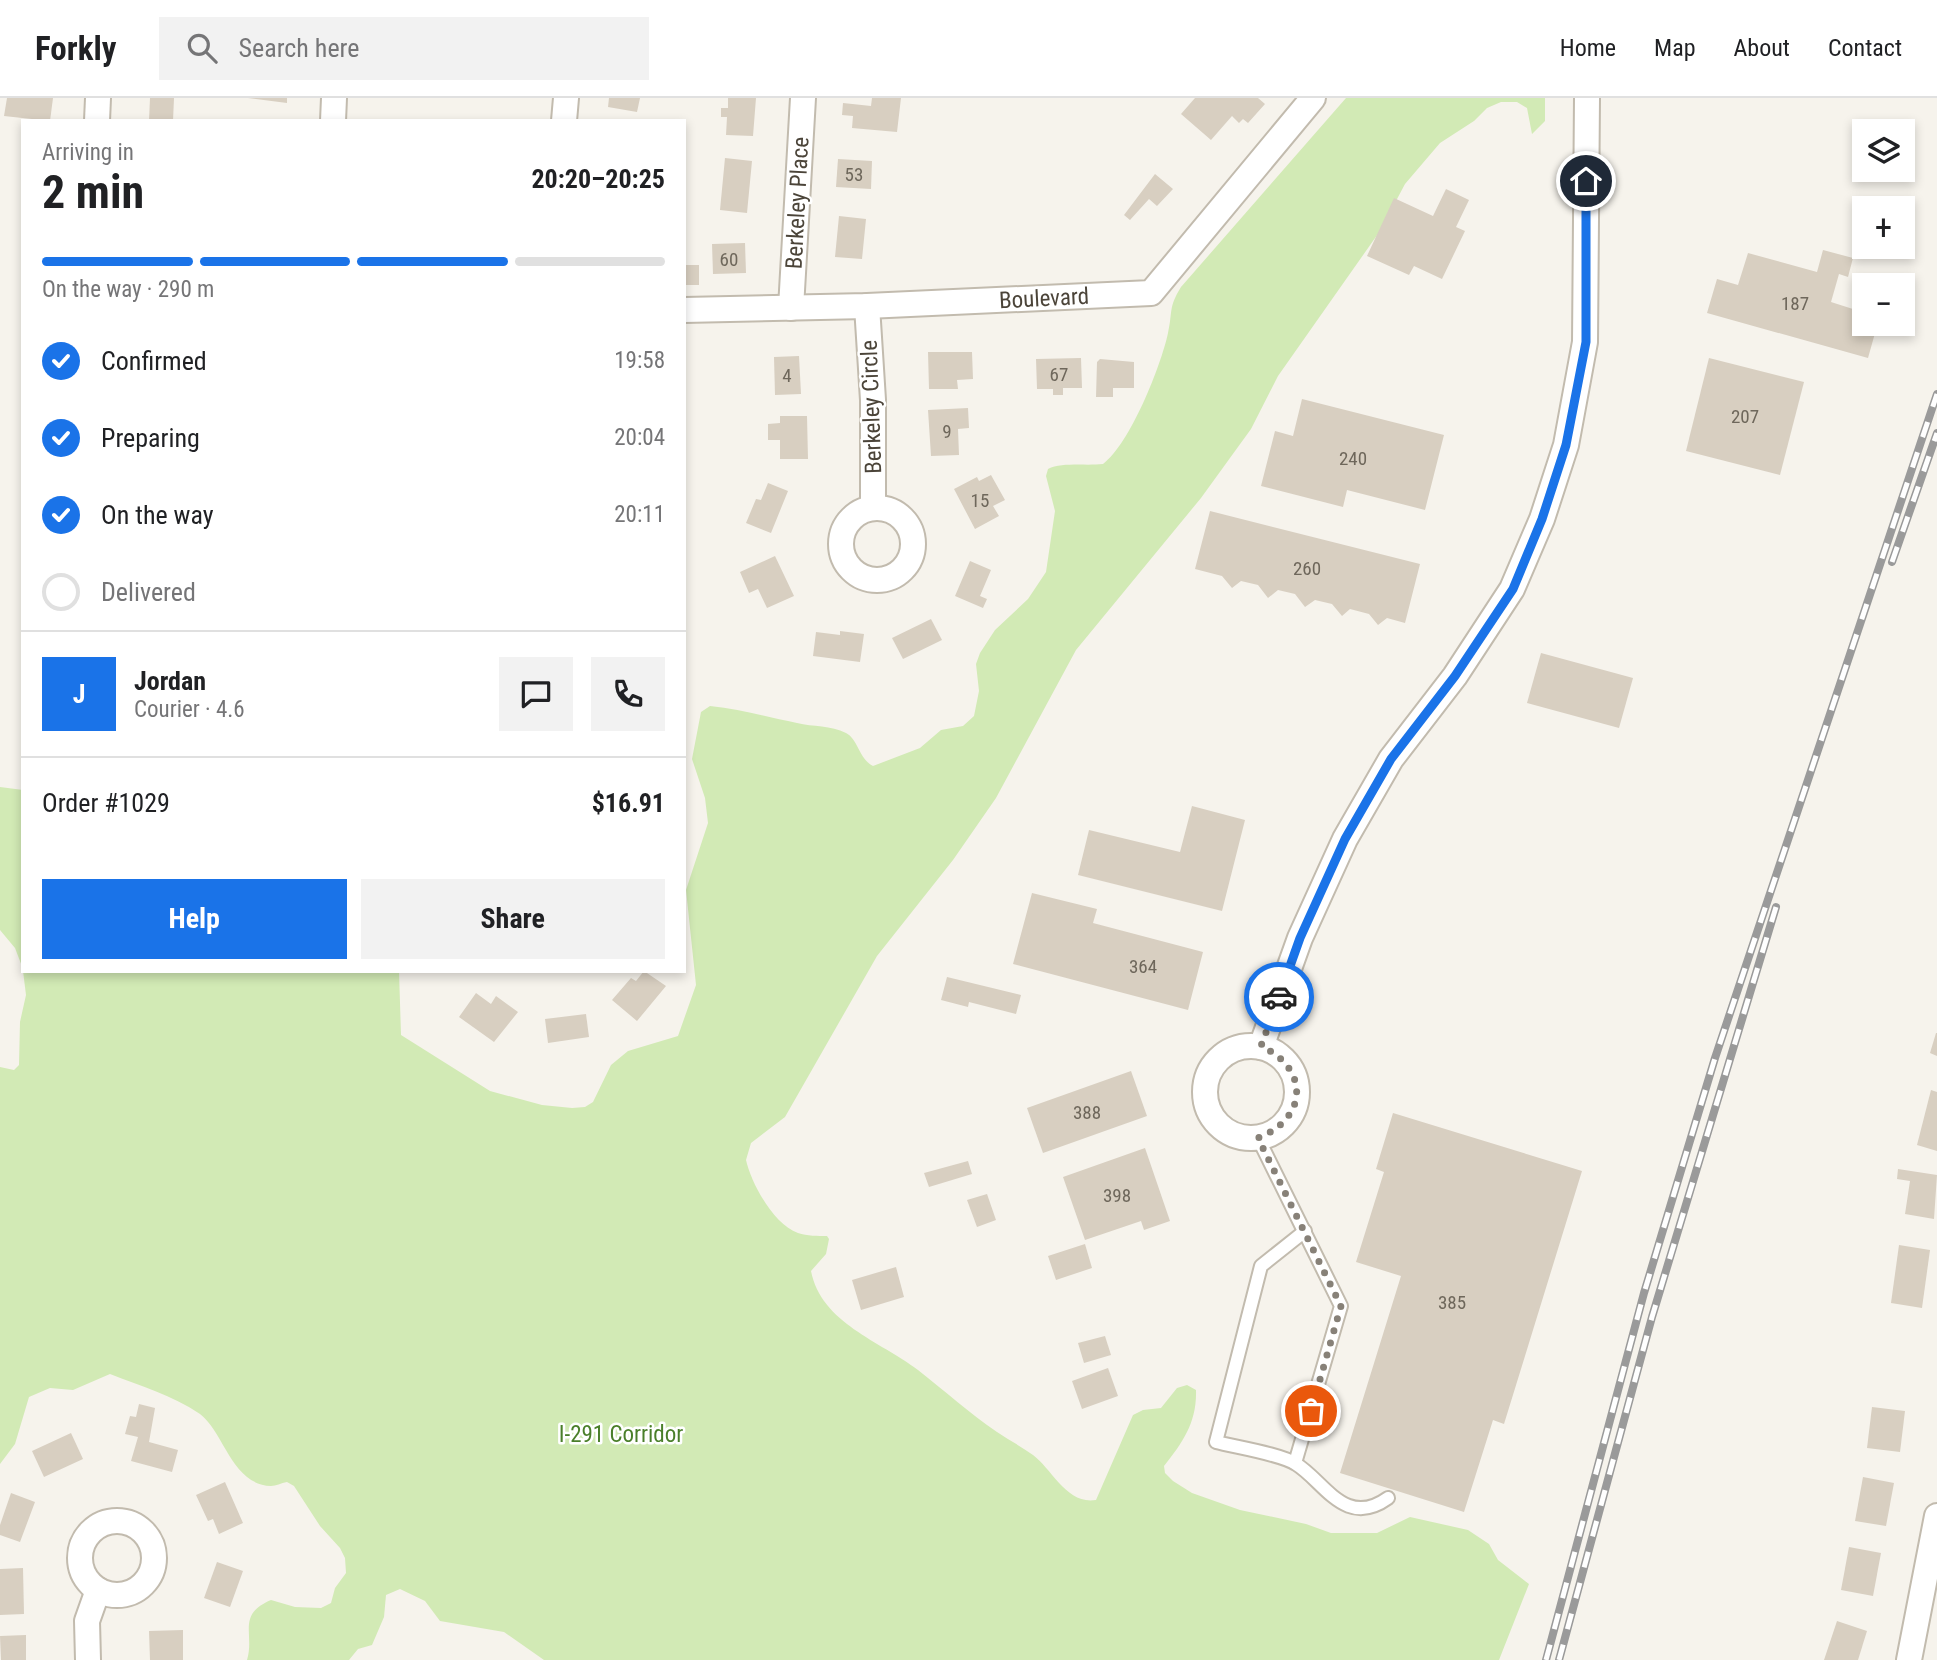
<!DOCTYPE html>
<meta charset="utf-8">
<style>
body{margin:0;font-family:"Roboto Condensed",sans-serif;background:#f2f2f2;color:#202124;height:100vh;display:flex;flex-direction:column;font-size:26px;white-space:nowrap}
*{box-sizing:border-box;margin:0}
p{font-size:23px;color:#757577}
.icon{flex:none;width:38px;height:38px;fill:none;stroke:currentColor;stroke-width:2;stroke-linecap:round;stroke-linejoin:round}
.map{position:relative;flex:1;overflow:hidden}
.sheet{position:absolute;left:21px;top:21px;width:665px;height:854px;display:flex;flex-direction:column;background:#fff;border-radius:0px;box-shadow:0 4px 10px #0003}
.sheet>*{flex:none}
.tools{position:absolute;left:1852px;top:21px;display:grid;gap:14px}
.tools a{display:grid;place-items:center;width:63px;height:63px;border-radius:0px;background:#fff;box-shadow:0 4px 10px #0003;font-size:35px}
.pin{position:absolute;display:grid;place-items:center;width:60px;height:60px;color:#fff;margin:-30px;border:4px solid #fff;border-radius:50%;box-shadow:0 2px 7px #0007}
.courier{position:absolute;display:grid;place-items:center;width:70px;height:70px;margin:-35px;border:5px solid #1a73e8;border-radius:50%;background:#fff;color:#222;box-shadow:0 2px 9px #0007}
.overview em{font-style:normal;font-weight:700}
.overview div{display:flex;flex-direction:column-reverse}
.overview{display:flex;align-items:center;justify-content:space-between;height:119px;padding:0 21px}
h1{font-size:46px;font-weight:700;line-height:52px}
.bar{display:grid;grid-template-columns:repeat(4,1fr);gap:10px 7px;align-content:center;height:84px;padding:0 21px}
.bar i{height:9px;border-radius:5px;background:#e0e0e0}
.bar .selected{background:#1a73e8}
.bar p{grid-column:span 4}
.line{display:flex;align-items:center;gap:18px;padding:0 21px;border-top:2px solid #e0e0e0}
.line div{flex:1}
.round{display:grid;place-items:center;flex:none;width:74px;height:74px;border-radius:0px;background:#f2f2f2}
ol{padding:0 21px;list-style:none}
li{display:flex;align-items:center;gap:21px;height:77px}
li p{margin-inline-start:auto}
li .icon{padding:7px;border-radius:50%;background:#1a73e8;color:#fff;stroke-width:4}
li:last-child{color:#757577}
li i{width:38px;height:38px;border:4px solid #e0e0e0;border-radius:50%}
.cta{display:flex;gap:14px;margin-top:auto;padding:14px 21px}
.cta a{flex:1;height:80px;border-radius:0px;background:#1a73e8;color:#fff;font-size:28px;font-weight:700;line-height:80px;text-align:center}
.cta a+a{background:#f2f2f2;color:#202124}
header{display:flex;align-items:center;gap:42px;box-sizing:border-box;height:98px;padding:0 35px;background:#fff;border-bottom:2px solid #e0e0e0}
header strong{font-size:33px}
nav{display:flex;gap:38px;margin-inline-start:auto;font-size:24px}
.search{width:490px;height:63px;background:#f2f2f2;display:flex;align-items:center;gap:18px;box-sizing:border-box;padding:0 24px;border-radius:0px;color:#757577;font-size:26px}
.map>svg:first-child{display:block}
</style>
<header>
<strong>Forkly</strong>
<div class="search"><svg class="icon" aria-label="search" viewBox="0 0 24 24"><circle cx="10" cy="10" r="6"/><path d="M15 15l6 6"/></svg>Search here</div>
<nav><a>Home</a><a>Map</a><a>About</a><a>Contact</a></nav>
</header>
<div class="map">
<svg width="1937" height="1562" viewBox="0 0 1937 1562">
<rect width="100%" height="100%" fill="#f6f3ec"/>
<g fill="#d2eab5">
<path d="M 1346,0 L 1545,0 L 1545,23 L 1532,36 L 1527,10 L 1517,4 L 1501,4 L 1487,10 L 1474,23 L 1440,45 L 1405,86 L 1380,133 L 1278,278 L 1251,331 L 1201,400 L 1076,552 L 996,700 L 953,762 L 877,858 L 785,1019 L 751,1045 L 746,1062 C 751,1085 774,1127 798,1135 C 807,1138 818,1138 827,1138 L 829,1141 L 826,1156 L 811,1173 C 821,1225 880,1243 918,1272 C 945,1293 969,1315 997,1334 C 1009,1342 1022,1349 1033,1357 C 1052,1371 1067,1407 1096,1402 L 1133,1317 L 1143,1312 L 1161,1310 L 1177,1290 L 1187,1287 L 1196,1292 C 1197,1324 1183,1344 1164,1368 L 1165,1375 L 1173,1383 L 1192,1395 L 1240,1412 L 1306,1426 L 1331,1435 L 1377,1435 L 1410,1419 L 1468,1432 L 1489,1446 L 1498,1462 L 1529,1486 L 1499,1562 L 544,1562 L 504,1534 L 440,1523 L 425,1503 L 400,1491 L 386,1497 L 384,1519 L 372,1547 L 358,1551 L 349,1562 L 247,1562 C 255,1536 236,1517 271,1502 L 295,1509 L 321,1510 L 331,1505 L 335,1490 L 346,1475 L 345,1460 L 340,1450 L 320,1428 L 294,1388 L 287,1384 C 281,1385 276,1388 271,1388 C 232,1387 224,1334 200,1316 C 172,1297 141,1288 110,1276 L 73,1292 L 50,1290 L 29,1299 L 15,1346 L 0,1366 L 0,969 L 14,972 L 19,967 L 20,924 L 26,897 L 23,873 L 399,873 L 401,937 L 490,993 L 542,1007 L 572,1010 L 585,1009 L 593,1004 L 611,967 L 628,953 L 678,938 L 696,887 L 686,792 L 708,725 L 705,700 L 692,661 L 701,614 L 710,608 C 740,611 767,619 797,625 C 813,629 831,627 846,635 C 858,641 859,661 873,668 L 920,650 L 941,632 L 963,628 L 974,618 L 979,593 L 976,566 L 980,555 L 995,532 L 1028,501 L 1046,474 L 1055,413 L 1046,378 L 1048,371 C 1062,364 1086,368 1103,366 C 1130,346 1161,268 1168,235 C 1173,213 1168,210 1181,189 Z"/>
<path d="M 0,689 L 23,692 L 23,871 L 15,850 L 0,832 Z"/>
</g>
<g fill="#d8cfc1">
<path d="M 7,0 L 53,0 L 50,23 L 4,18 Z"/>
<path d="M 150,0 L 174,0 L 173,23 L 149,23 Z"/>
<path d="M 248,0 L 287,0 L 287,5 Z"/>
<path d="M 609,0 L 640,0 L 637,14 L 608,9 Z"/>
<path d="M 728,0 L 756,0 L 753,38 L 726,37 L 727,19 L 721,19 L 721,10 L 728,10 Z"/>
<path d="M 872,0 L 901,0 L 897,34 L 852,30 L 853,18 L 842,17 L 843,5 L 871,8 Z"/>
<path d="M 1195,0 L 1258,0 L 1265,6 L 1248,25 L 1243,21 L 1239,25 L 1232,18 L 1211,42 L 1181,16 Z"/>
<path d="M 725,60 L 752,63 L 747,115 L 720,112 Z"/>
<path d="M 838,61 L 872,63 L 871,91 L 836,89 Z"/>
<path d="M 1155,76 L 1173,91 L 1157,108 L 1149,101 L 1130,122 L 1124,117 Z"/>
<path d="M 1446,91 L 1469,102 L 1456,129 L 1465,133 L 1442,181 L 1414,168 L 1409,177 L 1367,158 L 1394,100 L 1433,118 Z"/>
<path d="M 839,118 L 866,121 L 862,161 L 835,159 Z"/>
<path d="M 745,145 L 746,175 L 713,176 L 712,146 Z"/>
<path d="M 1823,152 L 1853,160 L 1848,179 L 1839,176 L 1831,204 L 1856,212 L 1853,221 L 1877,228 L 1868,260 L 1707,215 L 1717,181 L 1738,187 L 1748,155 L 1817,174 Z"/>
<rect x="684" y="167" width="15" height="20"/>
<path d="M 928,254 L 972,254 L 973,281 L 957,282 L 958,291 L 929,291 Z"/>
<path d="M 799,258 L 801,296 L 775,297 L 774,259 Z"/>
<path d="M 1081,260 L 1082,290 L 1063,290 L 1063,297 L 1053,297 L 1053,291 L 1037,291 L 1036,261 Z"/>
<path d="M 1709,260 L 1804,284 L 1780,377 L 1686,353 Z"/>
<path d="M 1100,261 L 1134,264 L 1134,290 L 1113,290 L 1113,299 L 1096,299 L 1097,264 Z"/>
<path d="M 1302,301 L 1444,337 L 1425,412 L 1347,392 L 1343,409 L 1261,388 L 1275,333 L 1293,338 Z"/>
<path d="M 968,310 L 969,330 L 958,331 L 959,357 L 931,358 L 928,312 Z"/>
<path d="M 780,318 L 807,318 L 808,361 L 780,361 L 780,342 L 768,342 L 768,326 L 780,325 Z"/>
<path d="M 991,377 L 1005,402 L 993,408 L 999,418 L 975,431 L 954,391 L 977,379 L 979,383 Z"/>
<path d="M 768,385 L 788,393 L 771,435 L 746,425 L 756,401 L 761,402 Z"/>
<path d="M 1210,413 L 1420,466 L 1405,525 L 1387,520 L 1378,527 L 1369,516 L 1350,511 L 1342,518 L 1332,506 L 1315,502 L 1305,509 L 1295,496 L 1278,492 L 1268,500 L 1258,487 L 1241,483 L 1232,490 L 1222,478 L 1195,471 Z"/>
<path d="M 775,458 L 794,498 L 767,510 L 758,491 L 749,495 L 740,474 Z"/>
<path d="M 970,463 L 991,472 L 980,498 L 987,501 L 983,510 L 955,498 Z"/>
<path d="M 931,521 L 942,542 L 903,561 L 892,540 Z"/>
<path d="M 840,533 L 864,536 L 860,564 L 813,558 L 816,534 L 840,537 Z"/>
<path d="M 1541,555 L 1633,580 L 1619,630 L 1527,605 Z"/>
<path d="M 1192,708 L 1245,722 L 1222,813 L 1078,777 L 1089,732 L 1180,754 Z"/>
<path d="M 1032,795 L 1097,811 L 1093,825 L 1203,854 L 1188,912 L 1013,866 Z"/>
<path d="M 644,873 L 666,888 L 637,923 L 612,902 L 631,880 L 636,883 Z"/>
<path d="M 947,879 L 1021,897 L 1016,916 L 969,904 L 968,909 L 941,902 Z"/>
<path d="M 476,895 L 491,906 L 496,898 L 518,914 L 494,944 L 459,919 Z"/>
<path d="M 586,916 L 589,939 L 548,945 L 545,921 Z"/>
<path d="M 1936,935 L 1937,935 L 1937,958 L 1930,955 Z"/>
<path d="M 1131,973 L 1147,1018 L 1043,1055 L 1027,1010 Z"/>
<path d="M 1931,992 L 1937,994 L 1937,1053 L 1917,1047 Z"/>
<path d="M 1393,1015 L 1582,1073 L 1504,1326 L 1493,1322 L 1464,1414 L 1340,1375 L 1401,1178 L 1356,1164 L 1384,1074 L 1376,1071 Z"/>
<path d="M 1145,1050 L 1170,1123 L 1144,1132 L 1141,1123 L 1085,1142 L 1063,1079 Z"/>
<path d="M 968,1063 L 972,1076 L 929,1089 L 924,1075 Z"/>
<path d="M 1898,1071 L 1937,1077 L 1934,1121 L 1905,1116 L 1910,1083 L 1897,1081 Z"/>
<path d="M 987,1096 L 996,1122 L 977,1129 L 967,1102 Z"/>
<path d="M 1085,1146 L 1092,1170 L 1056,1182 L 1048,1158 Z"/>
<path d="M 1899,1147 L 1930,1152 L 1922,1210 L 1891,1205 Z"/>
<path d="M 896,1169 L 904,1199 L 861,1212 L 852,1182 Z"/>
<path d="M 1105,1238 L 1111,1257 L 1084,1265 L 1078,1245 Z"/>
<path d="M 1108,1270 L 1118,1298 L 1082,1311 L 1072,1283 Z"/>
<path d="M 139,1306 L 155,1310 L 149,1344 L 178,1352 L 172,1374 L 131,1363 L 138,1339 L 125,1336 L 130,1318 L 136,1319 Z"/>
<path d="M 1872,1309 L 1905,1313 L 1900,1354 L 1867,1350 Z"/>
<path d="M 71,1335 L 83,1361 L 44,1379 L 32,1353 Z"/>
<path d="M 1863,1379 L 1894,1385 L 1886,1428 L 1855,1423 Z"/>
<path d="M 225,1384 L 243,1425 L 219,1436 L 213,1421 L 208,1423 L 196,1397 Z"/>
<path d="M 11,1395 L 35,1404 L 20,1444 L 0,1437 L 0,1427 Z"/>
<path d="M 1849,1449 L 1881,1455 L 1873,1498 L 1841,1492 Z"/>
<path d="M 217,1464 L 243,1473 L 230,1509 L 204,1500 Z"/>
<path d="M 23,1470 L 24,1516 L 0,1517 L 0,1471 Z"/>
<path d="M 1837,1523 L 1867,1533 L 1858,1562 L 1824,1562 Z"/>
<path d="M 183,1532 L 183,1562 L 150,1562 L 149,1533 Z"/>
<path d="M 26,1537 L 26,1562 L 1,1562 L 0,1538 Z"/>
</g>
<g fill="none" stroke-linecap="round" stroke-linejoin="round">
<g stroke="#c2bbae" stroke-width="16">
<g id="service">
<path d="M 1258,1040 L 1341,1208 L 1295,1365"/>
<path d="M 1305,1133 L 1261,1168 L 1216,1344 C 1235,1349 1281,1356 1296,1366 C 1324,1383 1345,1431 1388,1400"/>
</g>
</g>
<g stroke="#c2bbae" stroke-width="28">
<g id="minor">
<path d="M 97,23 L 98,0"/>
<path d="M 333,23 L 334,0"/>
<path d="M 564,23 L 566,0"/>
<path d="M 867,208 L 873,302 L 873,410"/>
<path d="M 791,210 L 803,0"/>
<path d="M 684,212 L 867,208 L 1151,195 L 1313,0"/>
<circle cx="877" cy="446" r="36"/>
<circle cx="1251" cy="994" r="46"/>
<path d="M 1261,949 L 1300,840 L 1345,741 L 1391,661 L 1455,578 L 1512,491 L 1542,421 L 1566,347 L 1585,244 L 1587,0"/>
<circle cx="117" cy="1460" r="37"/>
<path d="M 88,1562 L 87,1523 L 98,1492"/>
<path d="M 1909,1562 L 1937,1418"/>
</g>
</g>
<use href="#service" stroke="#fff" stroke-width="12"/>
<use href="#minor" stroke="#fff" stroke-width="24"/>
<g stroke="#9a9a9a" stroke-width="8">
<g id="rail">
<path d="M 1892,464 L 1937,335"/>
<path d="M 1546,1562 L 1644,1195 L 1715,960 L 1937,296"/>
<path d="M 1559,1562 L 1652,1219 L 1776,809"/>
</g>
</g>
<use href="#rail" stroke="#fff" stroke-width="5" stroke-dasharray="16" stroke-linecap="butt"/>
</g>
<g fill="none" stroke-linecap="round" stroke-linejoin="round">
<path stroke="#878178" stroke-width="7" stroke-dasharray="0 12.6" d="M 1279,899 L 1261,948 C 1310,971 1308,1020 1258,1040 L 1341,1208 L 1311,1313"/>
<path stroke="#1a73e8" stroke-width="9" d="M 1279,899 L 1300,840 L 1345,741 L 1391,661 L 1455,578 L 1513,491 L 1542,421 L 1566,347 L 1586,244 L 1586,83"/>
</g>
<g text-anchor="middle" stroke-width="5" stroke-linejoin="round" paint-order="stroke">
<g font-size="19" fill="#6e675b">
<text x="854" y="83">53</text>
<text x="729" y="168">60</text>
<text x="1795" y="212">187</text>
<text x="1059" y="283">67</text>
<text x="787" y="284">4</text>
<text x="1745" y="325">207</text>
<text x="947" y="340">9</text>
<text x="1353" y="367">240</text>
<text x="980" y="409">15</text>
<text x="1307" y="477">260</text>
<text x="1143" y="875">364</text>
<text x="1087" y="1021">388</text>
<text x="1117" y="1104">398</text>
<text x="1452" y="1211">385</text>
</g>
<g font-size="23" fill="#4b4439" stroke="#fff">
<text transform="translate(797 105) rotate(-87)" y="8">Berkeley Place</text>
<text transform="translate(1044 200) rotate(-3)" y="8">Boulevard</text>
<text transform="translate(871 309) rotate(-92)" y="8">Berkeley Circle</text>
</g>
<g font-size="23" fill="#4a7f2a" stroke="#fff">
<text x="621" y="1344">I-291 Corridor</text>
</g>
</g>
</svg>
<div class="tools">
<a><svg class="icon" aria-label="layers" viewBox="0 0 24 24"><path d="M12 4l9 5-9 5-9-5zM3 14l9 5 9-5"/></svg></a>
<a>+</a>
<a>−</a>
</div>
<div class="pin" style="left:1311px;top:1313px;background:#ea580c"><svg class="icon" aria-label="bag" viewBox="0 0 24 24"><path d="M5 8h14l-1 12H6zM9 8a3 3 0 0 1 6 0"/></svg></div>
<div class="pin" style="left:1586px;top:83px;background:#1f2937"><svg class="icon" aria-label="home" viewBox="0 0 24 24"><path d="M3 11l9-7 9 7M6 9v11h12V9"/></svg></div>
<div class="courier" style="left:1279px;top:899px"><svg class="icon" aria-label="car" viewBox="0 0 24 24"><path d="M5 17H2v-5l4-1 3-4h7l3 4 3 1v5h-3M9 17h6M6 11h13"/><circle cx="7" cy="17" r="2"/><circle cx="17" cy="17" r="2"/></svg></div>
<section class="sheet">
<div class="overview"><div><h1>2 min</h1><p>Arriving in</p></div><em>20:20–20:25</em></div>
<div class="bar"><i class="selected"></i><i class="selected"></i><i class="selected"></i><i></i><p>On the way · 290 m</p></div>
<ol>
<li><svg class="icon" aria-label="check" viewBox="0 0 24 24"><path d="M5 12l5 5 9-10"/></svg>Confirmed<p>19:58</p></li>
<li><svg class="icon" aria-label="check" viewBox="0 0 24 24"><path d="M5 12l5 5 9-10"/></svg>Preparing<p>20:04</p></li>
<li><svg class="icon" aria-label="check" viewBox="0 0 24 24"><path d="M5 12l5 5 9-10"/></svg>On the way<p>20:11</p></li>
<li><i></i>Delivered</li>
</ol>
<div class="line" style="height:126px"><b class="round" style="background:#1a73e8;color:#fff">J</b><div><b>Jordan</b><p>Courier · 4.6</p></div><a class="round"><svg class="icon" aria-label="chat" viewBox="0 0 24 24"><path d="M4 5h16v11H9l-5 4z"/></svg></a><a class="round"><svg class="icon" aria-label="phone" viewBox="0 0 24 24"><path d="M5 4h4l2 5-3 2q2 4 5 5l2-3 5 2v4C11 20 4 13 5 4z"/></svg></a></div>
<div class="line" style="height:91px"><div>Order #1029</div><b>$16.91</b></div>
<div class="cta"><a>Help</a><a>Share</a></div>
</section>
</div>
